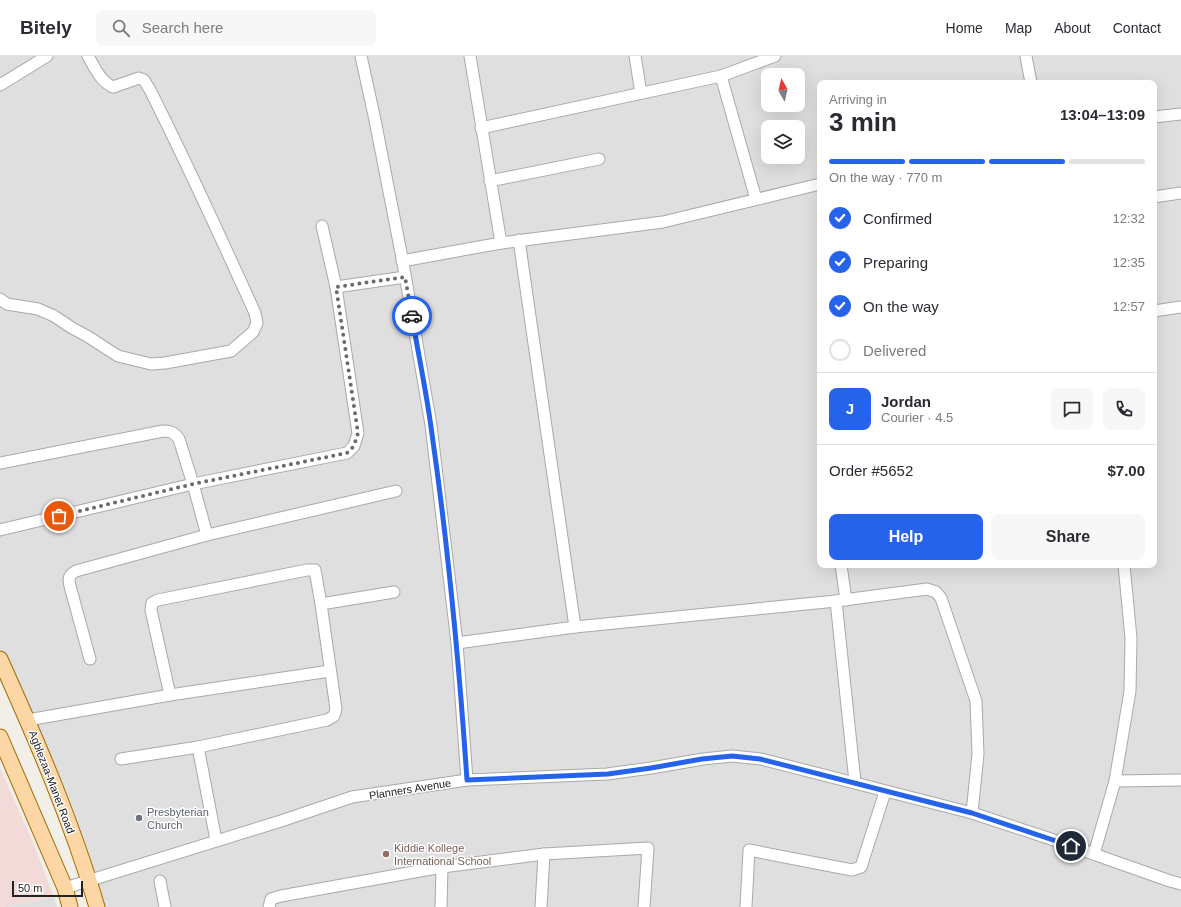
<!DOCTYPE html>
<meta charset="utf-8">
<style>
body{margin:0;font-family:Helvetica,sans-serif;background:#f7f7f7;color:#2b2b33;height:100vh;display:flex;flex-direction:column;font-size:15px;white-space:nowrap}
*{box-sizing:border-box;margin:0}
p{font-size:13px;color:#7c7c81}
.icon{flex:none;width:22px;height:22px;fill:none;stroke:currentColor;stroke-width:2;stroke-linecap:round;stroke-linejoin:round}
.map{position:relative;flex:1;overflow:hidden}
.panel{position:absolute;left:817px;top:24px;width:340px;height:488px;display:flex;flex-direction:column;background:#fff;border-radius:8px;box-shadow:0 4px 16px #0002}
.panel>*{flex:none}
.needle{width:26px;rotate:352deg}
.buttons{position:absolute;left:761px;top:12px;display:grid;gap:8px}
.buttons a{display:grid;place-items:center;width:44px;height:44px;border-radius:8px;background:#fff;box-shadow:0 4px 16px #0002;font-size:20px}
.scale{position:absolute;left:12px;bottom:10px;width:71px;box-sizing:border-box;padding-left:4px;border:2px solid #222;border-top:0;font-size:11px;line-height:14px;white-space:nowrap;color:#222;-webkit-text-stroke:3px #fff;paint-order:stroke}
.pin{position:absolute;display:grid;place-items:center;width:34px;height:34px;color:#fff;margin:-17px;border:2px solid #fff;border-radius:50%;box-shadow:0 1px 4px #0007}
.courier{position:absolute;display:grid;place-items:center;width:40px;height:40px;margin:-20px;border:3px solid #2563eb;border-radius:50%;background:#fff;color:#222;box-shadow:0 1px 5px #0007}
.overview em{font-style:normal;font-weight:700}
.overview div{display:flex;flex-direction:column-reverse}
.overview{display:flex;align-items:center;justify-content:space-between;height:68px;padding:0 12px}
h1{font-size:26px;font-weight:700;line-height:30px}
.bar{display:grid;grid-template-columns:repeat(4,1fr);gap:6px 4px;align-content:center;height:48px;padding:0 12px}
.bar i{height:5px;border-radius:3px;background:#e1e1e2}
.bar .active{background:#2563eb}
.bar p{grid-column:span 4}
.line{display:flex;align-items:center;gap:10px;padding:0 12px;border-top:1px solid #e1e1e2}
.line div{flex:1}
.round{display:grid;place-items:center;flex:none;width:42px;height:42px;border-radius:8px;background:#f7f7f7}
ol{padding:0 12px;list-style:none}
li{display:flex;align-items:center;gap:12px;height:44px}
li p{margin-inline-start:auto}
li .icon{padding:4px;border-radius:50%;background:#2563eb;color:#fff;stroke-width:4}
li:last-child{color:#7c7c81}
li i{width:22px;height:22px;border:2px solid #e1e1e2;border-radius:50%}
.action{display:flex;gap:8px;margin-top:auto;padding:8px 12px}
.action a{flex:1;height:46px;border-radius:8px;background:#2563eb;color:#fff;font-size:16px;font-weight:700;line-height:46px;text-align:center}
.action a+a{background:#f7f7f7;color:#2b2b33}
header{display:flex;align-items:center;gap:24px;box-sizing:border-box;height:56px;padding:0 20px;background:#fff;border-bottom:1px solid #e1e1e2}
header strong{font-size:19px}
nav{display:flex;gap:22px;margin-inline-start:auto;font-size:14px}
.search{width:280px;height:36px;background:#f7f7f7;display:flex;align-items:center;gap:10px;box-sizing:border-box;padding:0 14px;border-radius:8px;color:#7c7c81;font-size:15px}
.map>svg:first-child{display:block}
</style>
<header>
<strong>Bitely</strong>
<div class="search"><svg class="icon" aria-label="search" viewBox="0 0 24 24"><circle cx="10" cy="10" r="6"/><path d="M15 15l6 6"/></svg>Search here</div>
<nav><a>Home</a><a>Map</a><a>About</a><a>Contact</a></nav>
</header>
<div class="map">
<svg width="1181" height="851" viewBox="0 0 1181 851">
<rect width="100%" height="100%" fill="#f2efe9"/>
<g fill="#e0dfdf" fill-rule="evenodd">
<path d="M 0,0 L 1181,0 L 1181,851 L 106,851 L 88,797 L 59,725 L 18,640 L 0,595 ZM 768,19 L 798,19 L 798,49 L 768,49 ZM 820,27 L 1154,27 L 1154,509 L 820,509 ZM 768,71 L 798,71 L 798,101 L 768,101 Z"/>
<path d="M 54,841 L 57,851 L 1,851 Z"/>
</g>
<path fill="#f2dad9" d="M 0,712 L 34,789 L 54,841 L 0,851 Z"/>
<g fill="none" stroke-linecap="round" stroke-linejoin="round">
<g stroke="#a9a9a9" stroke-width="13">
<g id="minor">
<path d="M 361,0 L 375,64 L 403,207 L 431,369 L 457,587 L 467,724"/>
<path d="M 470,0 L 501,187"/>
<path d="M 635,0 L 641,37"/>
<path d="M 1026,0 L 1031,27"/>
<path d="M 721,20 L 756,143"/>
<path d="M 0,29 L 47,0"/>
<path d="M 1154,61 L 1181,58"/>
<path d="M 481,72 L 721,20 L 775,0"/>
<path d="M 490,125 L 599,103"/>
<path d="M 1154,141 L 1181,137"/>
<path d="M 519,184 L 575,571"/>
<path d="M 402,205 L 501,187 L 663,166 L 820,128"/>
<path d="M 336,231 L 405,221"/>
<path d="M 0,243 L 7,248 L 38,253 L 54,260 L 72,272 L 87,280 L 118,300 L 151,308 L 165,307 L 231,295 L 253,276 L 257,267 L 255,257 C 221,182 187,107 150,34 L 144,24 L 139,22 L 113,31 C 100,25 95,12 88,0"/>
<path d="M 1154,255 L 1181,251"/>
<path d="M 0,407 L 163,375 C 170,375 174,376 179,383 L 193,428 L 207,479"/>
<path d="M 0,474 L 193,428 L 347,397 L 354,390 L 358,377 L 336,231 L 322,170"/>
<path d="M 841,509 L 846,544"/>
<path d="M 836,545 L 855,726"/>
<path d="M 321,548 L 394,536"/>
<path d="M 457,587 L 575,571 L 836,545 L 927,533 L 936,536 L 941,542 L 976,645 L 978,698 L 972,757"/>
<path d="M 90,603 L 70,530 C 68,522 69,519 76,515 L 207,479 L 396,435"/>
<path d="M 28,664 L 170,639 L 330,615"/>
<path d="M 198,691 L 216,784"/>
<path d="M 121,703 L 198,691 L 327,664 L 334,660 L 336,653 L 321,548 L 315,514 L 307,514 L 158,544 L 152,547 L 151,554 L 170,639"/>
<path d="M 1115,725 L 1181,724"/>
<path d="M 1094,798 L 1115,725 L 1130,635 L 1131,582 L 1124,509"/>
<path d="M 160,825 L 165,851"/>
<path d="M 65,832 L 281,765 L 352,741 L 467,724 L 607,718 L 651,712 L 703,703 L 732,700 L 761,703 L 972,757 L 1048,782 L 1170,825 L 1181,828"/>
<path d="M 269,851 L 271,843 L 281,840 L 442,811 L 544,798 L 648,792 L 644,851"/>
<path d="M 441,851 L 442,811"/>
<path d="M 541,851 L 544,798"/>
<path d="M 746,851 L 749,794 L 852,814 L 861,811 L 885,736"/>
</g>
</g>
<g stroke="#a06b00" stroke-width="17">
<g id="major">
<path d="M 0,603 C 36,683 72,766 97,851"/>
<path d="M 0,681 L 65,832 L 70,851"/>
</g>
</g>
<use href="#minor" stroke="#fff" stroke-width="11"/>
<use href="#major" stroke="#fcd6a4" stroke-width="15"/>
</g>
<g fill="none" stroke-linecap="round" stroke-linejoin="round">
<path stroke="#6b6a68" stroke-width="4" stroke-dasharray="0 7.2" d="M 59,460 L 193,428 L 347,397 L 354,390 L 358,377 L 336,231 L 405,221 L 412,260"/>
<path stroke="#2563eb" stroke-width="5" d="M 412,260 C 418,297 426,334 431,371 C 448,488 459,606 467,724 L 608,718 L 651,712 L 702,703 L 732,700 L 760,703 L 972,757 L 1071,790"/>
</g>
<circle fill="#6b7280" stroke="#fff" stroke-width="1.5" cx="139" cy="762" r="4"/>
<circle fill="#8d6e63" stroke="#fff" stroke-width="1.5" cx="386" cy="798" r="4"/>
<g text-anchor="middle" stroke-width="3" stroke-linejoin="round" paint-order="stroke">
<g font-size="11" fill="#222" stroke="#fff">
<text transform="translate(52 726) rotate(69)" y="4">Agblezaa-Manet Road</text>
<text transform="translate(410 733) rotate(-9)" y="4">Planners Avenue</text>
</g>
<g font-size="11" fill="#5b616d" stroke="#fff" text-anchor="start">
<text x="147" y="760">Presbyterian<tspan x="147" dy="13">Church</tspan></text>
</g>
<g font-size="11" fill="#785e54" stroke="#fff" text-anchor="start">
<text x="394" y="796">Kiddie Kollege<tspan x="394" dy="13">International School</tspan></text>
</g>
</g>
</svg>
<div class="buttons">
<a><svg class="needle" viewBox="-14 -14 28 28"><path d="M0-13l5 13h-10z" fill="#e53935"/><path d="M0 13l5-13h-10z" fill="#7c7c81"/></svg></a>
<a><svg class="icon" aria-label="layers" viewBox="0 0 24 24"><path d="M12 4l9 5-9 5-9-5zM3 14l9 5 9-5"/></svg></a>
</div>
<div class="scale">50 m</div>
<div class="pin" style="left:59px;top:460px;background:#ea580c"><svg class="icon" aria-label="bag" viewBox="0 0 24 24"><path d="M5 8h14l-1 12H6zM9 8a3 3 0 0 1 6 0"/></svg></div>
<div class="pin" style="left:1071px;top:790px;background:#1f2937"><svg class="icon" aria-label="home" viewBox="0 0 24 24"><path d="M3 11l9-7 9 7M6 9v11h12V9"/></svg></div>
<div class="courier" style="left:412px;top:260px"><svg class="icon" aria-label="car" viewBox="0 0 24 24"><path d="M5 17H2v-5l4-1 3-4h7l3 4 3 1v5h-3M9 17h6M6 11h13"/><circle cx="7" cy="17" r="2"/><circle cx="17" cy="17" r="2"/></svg></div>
<section class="panel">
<div class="overview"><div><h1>3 min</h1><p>Arriving in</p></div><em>13:04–13:09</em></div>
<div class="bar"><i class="active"></i><i class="active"></i><i class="active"></i><i></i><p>On the way · 770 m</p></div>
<ol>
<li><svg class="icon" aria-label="check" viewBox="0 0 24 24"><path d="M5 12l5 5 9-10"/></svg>Confirmed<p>12:32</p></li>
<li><svg class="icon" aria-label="check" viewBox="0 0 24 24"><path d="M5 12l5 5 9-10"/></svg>Preparing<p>12:35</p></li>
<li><svg class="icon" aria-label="check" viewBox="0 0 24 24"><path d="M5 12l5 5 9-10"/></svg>On the way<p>12:57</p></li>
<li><i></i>Delivered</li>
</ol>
<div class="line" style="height:72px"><b class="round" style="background:#2563eb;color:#fff">J</b><div><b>Jordan</b><p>Courier · 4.5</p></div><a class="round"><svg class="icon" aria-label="chat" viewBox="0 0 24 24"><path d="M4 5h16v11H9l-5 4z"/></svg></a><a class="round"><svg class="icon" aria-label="phone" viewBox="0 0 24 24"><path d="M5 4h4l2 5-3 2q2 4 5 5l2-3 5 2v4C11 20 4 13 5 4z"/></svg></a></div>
<div class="line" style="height:52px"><div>Order #5652</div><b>$7.00</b></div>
<div class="action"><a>Help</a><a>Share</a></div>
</section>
</div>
